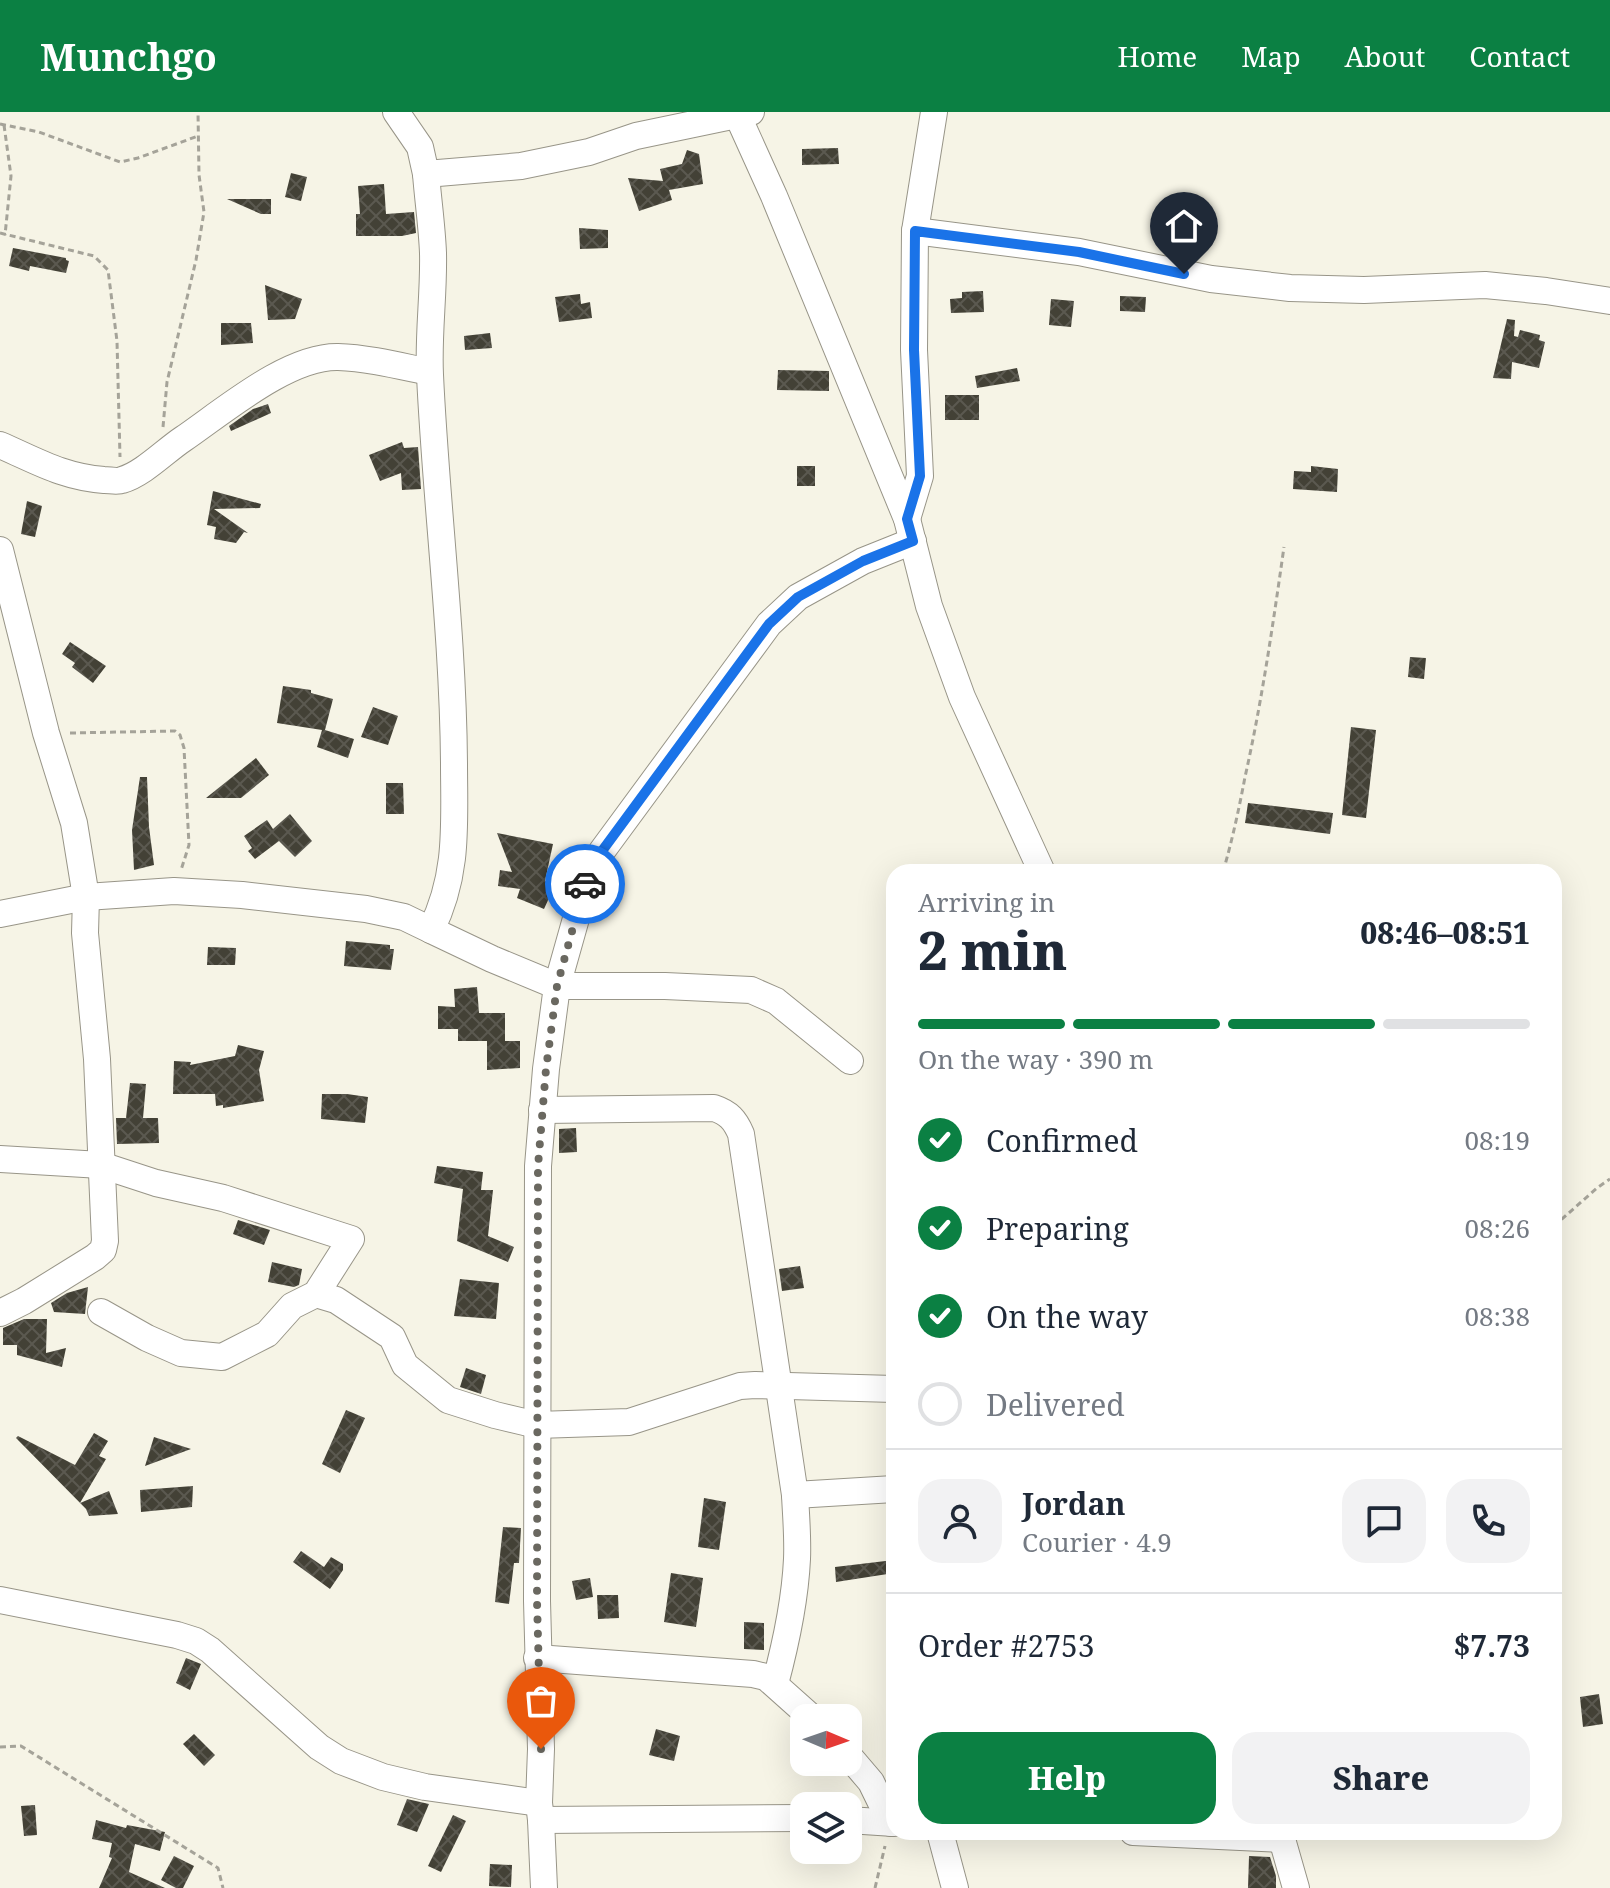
<!DOCTYPE html>
<meta charset="utf-8">
<style>
body{margin:0;font-family:"Noto Serif",serif;background:#f2f2f3;color:#1f2937;height:100vh;display:flex;flex-direction:column;font-size:30px;white-space:nowrap}
*{box-sizing:border-box;margin:0}
p{font-size:26px;color:#747a83}
.icon{flex:none;width:44px;height:44px;fill:none;stroke:currentColor;stroke-width:2;stroke-linecap:round;stroke-linejoin:round}
.map{position:relative;flex:1;overflow:hidden}
.details{position:absolute;left:886px;top:752px;width:676px;height:976px;display:flex;flex-direction:column;background:#fff;border-radius:24px;box-shadow:0 8px 32px #0002}
.details>*{flex:none}
.needle{width:52px;rotate:92deg}
.fabs{position:absolute;left:790px;top:1592px;display:grid;gap:16px}
.fabs a{display:grid;place-items:center;width:72px;height:72px;border-radius:16px;background:#fff;box-shadow:0 8px 32px #0002;font-size:40px}
.pin{position:absolute;display:grid;place-items:center;width:68px;height:68px;color:#fff;margin:-82px -34px;border-radius:50% 50% 50% 0;rotate:-45deg;box-shadow:0 0 8px #0007}
.pin .icon{rotate:45deg}
.courier{position:absolute;display:grid;place-items:center;width:80px;height:80px;margin:-40px;border:6px solid #1a73e8;border-radius:50%;background:#fff;color:#222;box-shadow:0 2px 10px #0007}
.head em{font-style:normal;font-weight:800}
.head div{display:flex;flex-direction:column-reverse}
.head{display:flex;align-items:center;justify-content:space-between;height:136px;padding:0 32px}
h1{font-size:52px;font-weight:800;line-height:60px}
.bar{display:grid;grid-template-columns:repeat(4,1fr);gap:12px 8px;align-content:center;height:96px;padding:0 32px}
.bar i{height:10px;border-radius:6px;background:#e0e1e3}
.bar .active{background:#0b8043}
.bar p{grid-column:span 4}
.line{display:flex;align-items:center;gap:20px;padding:0 32px;border-top:2px solid #e0e1e3}
.line div{flex:1}
.round{display:grid;place-items:center;flex:none;width:84px;height:84px;border-radius:24px;background:#f2f2f3}
ol{padding:0 32px;list-style:none}
li{display:flex;align-items:center;gap:24px;height:88px}
li p{margin-inline-start:auto}
li .icon{padding:8px;border-radius:50%;background:#0b8043;color:#fff;stroke-width:4}
li:last-child{color:#747a83}
li i{width:44px;height:44px;border:4px solid #e0e1e3;border-radius:50%}
.cta{display:flex;gap:16px;margin-top:auto;padding:16px 32px}
.cta a{flex:1;height:92px;border-radius:24px;background:#0b8043;color:#fff;font-size:32px;font-weight:800;line-height:92px;text-align:center}
.cta a+a{background:#f2f2f3;color:#1f2937}
header{display:flex;align-items:center;gap:48px;box-sizing:border-box;height:112px;padding:0 40px;background:#0b8043;color:#fff}
header strong{font-size:38px}
nav{display:flex;gap:44px;margin-inline-start:auto;font-size:28px}
.map>svg:first-child{display:block}
</style>
<header>
<strong>Munchgo</strong>
<nav><a>Home</a><a>Map</a><a>About</a><a>Contact</a></nav>
</header>
<div class="map">
<svg width="1610" height="1776" viewBox="0 0 1610 1776">
<defs>
<pattern id="building-cross-hatch" width="8" height="8" patternUnits="userSpaceOnUse" patternTransform="scale(2)"><rect width="8" height="8" fill="#434136"/><path d="M0 0l8 8M0 8l8-8" fill="none" stroke="#5b5950"/></pattern>
</defs>
<rect width="100%" height="100%" fill="#f6f4e6"/>
<g fill="url(#building-cross-hatch)">
<path d="M 838,36 L 839,52 L 802,53 L 802,37 Z"/>
<path d="M 687,38 L 699,42 L 703,72 L 669,78 L 672,88 L 639,99 L 628,66 L 663,69 L 660,57 L 682,52 Z"/>
<path d="M 291,61 L 307,65 L 301,89 L 285,85 Z"/>
<path d="M 384,72 L 386,102 L 414,100 L 416,121 L 402,124 L 356,124 L 356,102 L 360,102 L 358,74 Z"/>
<path d="M 227,87 L 271,87 L 271,102 L 261,102 Z"/>
<path d="M 579,116 L 608,118 L 608,136 L 580,137 Z"/>
<path d="M 13,136 L 66,146 L 66,148 L 69,149 L 66,161 L 30,154 L 29,159 L 9,154 Z"/>
<path d="M 265,173 L 302,187 L 295,207 L 268,208 Z"/>
<path d="M 983,179 L 984,200 L 951,201 L 950,187 L 962,186 L 962,180 Z"/>
<path d="M 580,182 L 581,192 L 590,190 L 592,206 L 559,210 L 555,185 Z"/>
<path d="M 1120,184 L 1146,185 L 1145,200 L 1120,199 Z"/>
<path d="M 1051,187 L 1074,189 L 1071,215 L 1049,213 Z"/>
<path d="M 1507,207 L 1515,208 L 1514,224 L 1518,225 L 1520,218 L 1540,223 L 1539,228 L 1545,230 L 1539,256 L 1512,250 L 1511,267 L 1493,266 Z"/>
<path d="M 221,211 L 251,211 L 253,231 L 221,233 Z"/>
<path d="M 490,221 L 492,236 L 465,238 L 464,224 Z"/>
<path d="M 1017,256 L 1020,269 L 977,276 L 975,264 Z"/>
<path d="M 778,258 L 829,259 L 829,279 L 777,278 Z"/>
<rect x="945" y="283" width="34" height="25"/>
<path d="M 268,292 L 271,301 L 231,319 L 229,314 L 253,297 Z"/>
<path d="M 402,330 L 404,336 L 418,335 L 421,377 L 402,378 L 401,361 L 380,369 L 369,343 Z"/>
<rect x="797" y="354" width="18" height="20"/>
<path d="M 1311,354 L 1338,357 L 1337,380 L 1293,377 L 1294,359 L 1311,360 Z"/>
<path d="M 213,379 L 261,392 L 260,396 L 214,397 L 248,421 L 244,420 L 236,431 L 214,427 L 216,415 L 207,413 Z"/>
<path d="M 27,389 L 42,394 L 35,425 L 21,422 Z"/>
<path d="M 70,530 L 106,554 L 93,571 L 72,555 L 75,551 L 62,542 Z"/>
<path d="M 1410,545 L 1426,546 L 1424,567 L 1408,565 Z"/>
<path d="M 283,574 L 311,578 L 311,581 L 333,587 L 325,618 L 354,627 L 348,646 L 317,635 L 322,618 L 277,611 Z"/>
<path d="M 373,595 L 398,604 L 388,633 L 361,625 Z"/>
<path d="M 1351,615 L 1376,618 L 1366,706 L 1342,703 Z"/>
<path d="M 256,646 L 269,663 L 241,686 L 206,686 Z"/>
<path d="M 140,665 L 147,665 L 149,715 L 154,753 L 134,758 L 132,718 Z"/>
<path d="M 386,671 L 403,671 L 404,702 L 386,702 Z"/>
<path d="M 1248,691 L 1333,701 L 1330,722 L 1245,711 Z"/>
<path d="M 290,702 L 312,729 L 295,745 L 279,729 L 255,747 L 248,739 L 252,736 L 244,724 L 267,708 L 273,717 Z"/>
<path d="M 497,721 L 553,732 L 545,769 L 555,773 L 544,797 L 517,786 L 520,777 L 498,774 L 500,758 L 512,760 Z"/>
<path d="M 346,829 L 390,833 L 390,837 L 394,837 L 391,858 L 344,854 Z"/>
<path d="M 208,835 L 236,836 L 235,853 L 207,853 Z"/>
<path d="M 477,875 L 479,901 L 505,901 L 505,929 L 520,929 L 520,956 L 487,958 L 487,929 L 458,929 L 458,917 L 438,917 L 438,894 L 455,895 L 454,877 Z"/>
<path d="M 238,933 L 264,939 L 259,958 L 264,989 L 223,996 L 223,993 L 216,994 L 215,982 L 173,982 L 174,949 L 191,950 L 190,953 L 235,944 Z"/>
<path d="M 130,971 L 146,972 L 143,1006 L 158,1006 L 159,1031 L 117,1032 L 116,1006 L 126,1006 Z"/>
<path d="M 322,982 L 347,982 L 368,985 L 365,1011 L 321,1007 Z"/>
<path d="M 576,1016 L 577,1040 L 559,1041 L 559,1017 Z"/>
<path d="M 437,1054 L 483,1060 L 481,1078 L 493,1078 L 488,1124 L 514,1135 L 508,1150 L 457,1129 L 463,1077 L 434,1071 Z"/>
<path d="M 238,1108 L 270,1118 L 264,1133 L 233,1122 Z"/>
<path d="M 272,1150 L 302,1157 L 299,1173 L 294,1175 L 268,1170 Z"/>
<path d="M 800,1154 L 804,1176 L 782,1179 L 779,1157 Z"/>
<path d="M 460,1167 L 499,1171 L 496,1207 L 454,1204 Z"/>
<path d="M 88,1175 L 85,1202 L 54,1200 L 51,1191 L 67,1181 Z"/>
<path d="M 24,1207 L 47,1207 L 46,1241 L 66,1236 L 62,1255 L 17,1243 L 17,1233 L 3,1233 L 3,1216 Z"/>
<path d="M 466,1256 L 486,1263 L 481,1282 L 460,1275 Z"/>
<path d="M 346,1298 L 365,1306 L 340,1361 L 322,1352 Z"/>
<path d="M 94,1321 L 108,1329 L 99,1344 L 106,1347 L 80,1391 L 109,1379 L 118,1402 L 89,1404 L 86,1397 L 16,1326 L 18,1324 L 75,1353 Z"/>
<path d="M 154,1325 L 191,1337 L 145,1354 Z"/>
<path d="M 193,1374 L 192,1395 L 141,1400 L 140,1378 Z"/>
<path d="M 704,1386 L 726,1390 L 719,1438 L 698,1435 Z"/>
<path d="M 503,1415 L 521,1416 L 519,1451 L 514,1451 L 509,1492 L 495,1490 Z"/>
<path d="M 301,1439 L 324,1455 L 331,1445 L 343,1452 L 343,1458 L 330,1477 L 293,1450 Z"/>
<path d="M 894,1448 L 894,1461 L 836,1470 L 835,1455 Z"/>
<path d="M 671,1461 L 703,1466 L 696,1515 L 664,1510 Z"/>
<path d="M 590,1466 L 593,1485 L 576,1488 L 572,1469 Z"/>
<path d="M 597,1483 L 618,1483 L 619,1506 L 598,1507 Z"/>
<path d="M 744,1510 L 764,1511 L 764,1538 L 744,1537 Z"/>
<path d="M 186,1546 L 201,1552 L 190,1578 L 176,1571 Z"/>
<path d="M 1599,1582 L 1603,1612 L 1583,1615 L 1580,1585 Z"/>
<path d="M 656,1617 L 680,1624 L 674,1649 L 649,1643 Z"/>
<path d="M 194,1622 L 215,1643 L 204,1654 L 183,1632 Z"/>
<path d="M 407,1687 L 429,1692 L 417,1720 L 397,1713 Z"/>
<path d="M 35,1693 L 37,1723 L 24,1724 L 21,1694 Z"/>
<path d="M 453,1703 L 466,1709 L 441,1760 L 428,1754 Z"/>
<path d="M 96,1708 L 126,1716 L 127,1713 L 165,1720 L 160,1739 L 135,1732 L 129,1760 L 165,1776 L 99,1776 L 112,1746 L 109,1745 L 112,1731 L 92,1727 Z"/>
<path d="M 174,1744 L 194,1754 L 183,1776 L 176,1776 L 161,1768 Z"/>
<path d="M 1249,1744 L 1270,1745 L 1276,1764 L 1276,1776 L 1248,1776 Z"/>
<path d="M 490,1752 L 512,1753 L 511,1775 L 489,1774 Z"/>
</g>
<g fill="none" stroke-linecap="round" stroke-linejoin="round">
<g stroke="#989588" stroke-width="28">
<g id="minor">
<path d="M 396,0 L 420,35 L 426,62 L 521,54 L 589,40 L 636,24 L 751,0"/>
<path d="M 736,0 L 774,84 L 907,407 L 929,494 L 962,585 L 1042,760"/>
<path d="M 426,62 C 428,88 432,115 433,141 C 434,182 428,222 430,263 C 436,392 453,521 454,651 C 454,711 459,762 431,818 L 492,847 L 557,874 L 546,957 L 538,1054 L 537,1489 L 541,1637 L 539,1691 L 541,1708 L 804,1706"/>
<path d="M 915,119 L 1079,140 L 1211,167 L 1290,176 L 1364,178 L 1485,173 L 1546,179 L 1610,189"/>
<path d="M 0,333 C 37,349 63,365 104,368 C 110,368 117,370 122,368 C 143,362 165,339 183,327 C 224,299 288,244 338,245 C 369,246 400,254 429,260"/>
<path d="M 907,407 L 920,364 L 914,238 L 915,119 L 934,0"/>
<path d="M 0,438 L 46,621 L 74,711 L 86,785 L 85,821 L 97,947 L 105,1129 L 103,1138 L 95,1145 L 24,1189 L 0,1201"/>
<path d="M 0,802 L 86,785 L 174,779 L 242,783 L 366,797 L 404,805 L 431,818"/>
<path d="M 850,949 L 776,889 L 751,878 L 665,874 L 557,874 L 586,771 L 602,739 L 769,512 L 798,485 L 863,449 L 913,429"/>
<path d="M 542,998 L 714,996 C 729,1001 735,1008 741,1022 L 795,1383 L 894,1377"/>
<path d="M 0,1047 L 101,1053 L 156,1071 L 223,1086 L 351,1127 L 316,1182 L 292,1194 L 267,1222 L 222,1245 L 181,1241 L 147,1226 L 101,1200"/>
<path d="M 316,1182 L 336,1188 L 392,1225 L 405,1253 L 448,1288 L 495,1303 L 537,1313 L 629,1310 L 740,1274 L 755,1273 L 894,1277"/>
<path d="M 0,1488 L 177,1523 L 196,1529 L 210,1538 L 319,1635 L 341,1649 L 383,1665 L 425,1675 L 539,1691"/>
<path d="M 537,1546 L 753,1562 L 766,1565 L 812,1606"/>
<path d="M 775,1572 C 786,1531 795,1490 797,1447 C 798,1426 796,1404 795,1383"/>
<path d="M 848,1643 L 871,1670 L 891,1711"/>
<path d="M 541,1708 L 544,1776"/>
<path d="M 848,1708 L 894,1711"/>
<path d="M 940,1720 L 955,1776"/>
<path d="M 1133,1720 L 1282,1727"/>
<path d="M 1280,1720 L 1296,1776"/>
</g>
</g>
<g stroke="#a5a399" stroke-width="3" stroke-dasharray="6 4" stroke-linecap="butt">
<path d="M 0,12 L 39,20 L 120,50 L 138,46 L 198,24"/>
<path d="M 4,13 L 11,64 L 5,123"/>
<path d="M 0,121 L 94,144 L 108,158 L 117,229 L 120,345"/>
<path d="M 163,315 L 167,270 L 196,148 L 204,100 L 199,63 L 198,0"/>
<path d="M 70,621 L 175,619 L 180,623 L 184,636 L 189,733 L 181,758"/>
<path d="M 1223,760 C 1232,729 1239,697 1245,665 C 1262,589 1273,512 1284,435"/>
<path d="M 1554,1114 L 1597,1076 L 1610,1067"/>
<path d="M 0,1635 L 21,1634 L 218,1756 L 223,1776"/>
<path d="M 875,1776 L 885,1734"/>
</g>
<use href="#minor" stroke="#fff" stroke-width="26"/>
</g>
<g fill="none" stroke-linecap="round" stroke-linejoin="round">
<path stroke="#6a6860" stroke-width="8" stroke-dasharray="0 14.4" d="M 541,1637 L 537,1489 L 538,1054 L 546,957 L 557,874 L 585,772"/>
<path stroke="#1a73e8" stroke-width="10" d="M 585,772 L 602,739 L 769,512 L 798,485 L 863,449 L 913,429 L 907,407 L 920,364 L 914,238 L 915,119 L 1079,140 L 1184,162"/>
</g>
</svg>
<div class="fabs">
<a><svg class="needle" viewBox="-14 -14 28 28"><path d="M0-13l5 13h-10z" fill="#e53935"/><path d="M0 13l5-13h-10z" fill="#747a83"/></svg></a>
<a><svg class="icon" aria-label="layers" viewBox="0 0 24 24"><path d="M12 4l9 5-9 5-9-5zM3 14l9 5 9-5"/></svg></a>
</div>
<div class="pin" style="left:541px;top:1637px;background:#ea580c"><svg class="icon" aria-label="bag" viewBox="0 0 24 24"><path d="M5 8h14l-1 12H6zM9 8a3 3 0 0 1 6 0"/></svg></div>
<div class="pin" style="left:1184px;top:162px;background:#1f2937"><svg class="icon" aria-label="home" viewBox="0 0 24 24"><path d="M3 11l9-7 9 7M6 9v11h12V9"/></svg></div>
<div class="courier" style="left:585px;top:772px"><svg class="icon" aria-label="car" viewBox="0 0 24 24"><path d="M5 17H2v-5l4-1 3-4h7l3 4 3 1v5h-3M9 17h6M6 11h13"/><circle cx="7" cy="17" r="2"/><circle cx="17" cy="17" r="2"/></svg></div>
<section class="details">
<div class="head"><div><h1>2 min</h1><p>Arriving in</p></div><em>08:46–08:51</em></div>
<div class="bar"><i class="active"></i><i class="active"></i><i class="active"></i><i></i><p>On the way · 390 m</p></div>
<ol>
<li><svg class="icon" aria-label="check" viewBox="0 0 24 24"><path d="M5 12l5 5 9-10"/></svg>Confirmed<p>08:19</p></li>
<li><svg class="icon" aria-label="check" viewBox="0 0 24 24"><path d="M5 12l5 5 9-10"/></svg>Preparing<p>08:26</p></li>
<li><svg class="icon" aria-label="check" viewBox="0 0 24 24"><path d="M5 12l5 5 9-10"/></svg>On the way<p>08:38</p></li>
<li><i></i>Delivered</li>
</ol>
<div class="line" style="height:144px"><a class="round"><svg class="icon" aria-label="person" viewBox="0 0 24 24"><circle cx="12" cy="8" r="4"/><path d="M4 21q1-7 8-7t8 7"/></svg></a><div><b>Jordan</b><p>Courier · 4.9</p></div><a class="round"><svg class="icon" aria-label="chat" viewBox="0 0 24 24"><path d="M4 5h16v11H9l-5 4z"/></svg></a><a class="round"><svg class="icon" aria-label="phone" viewBox="0 0 24 24"><path d="M5 4h4l2 5-3 2q2 4 5 5l2-3 5 2v4C11 20 4 13 5 4z"/></svg></a></div>
<div class="line" style="height:104px"><div>Order #2753</div><b>$7.73</b></div>
<div class="cta"><a>Help</a><a>Share</a></div>
</section>
</div>
